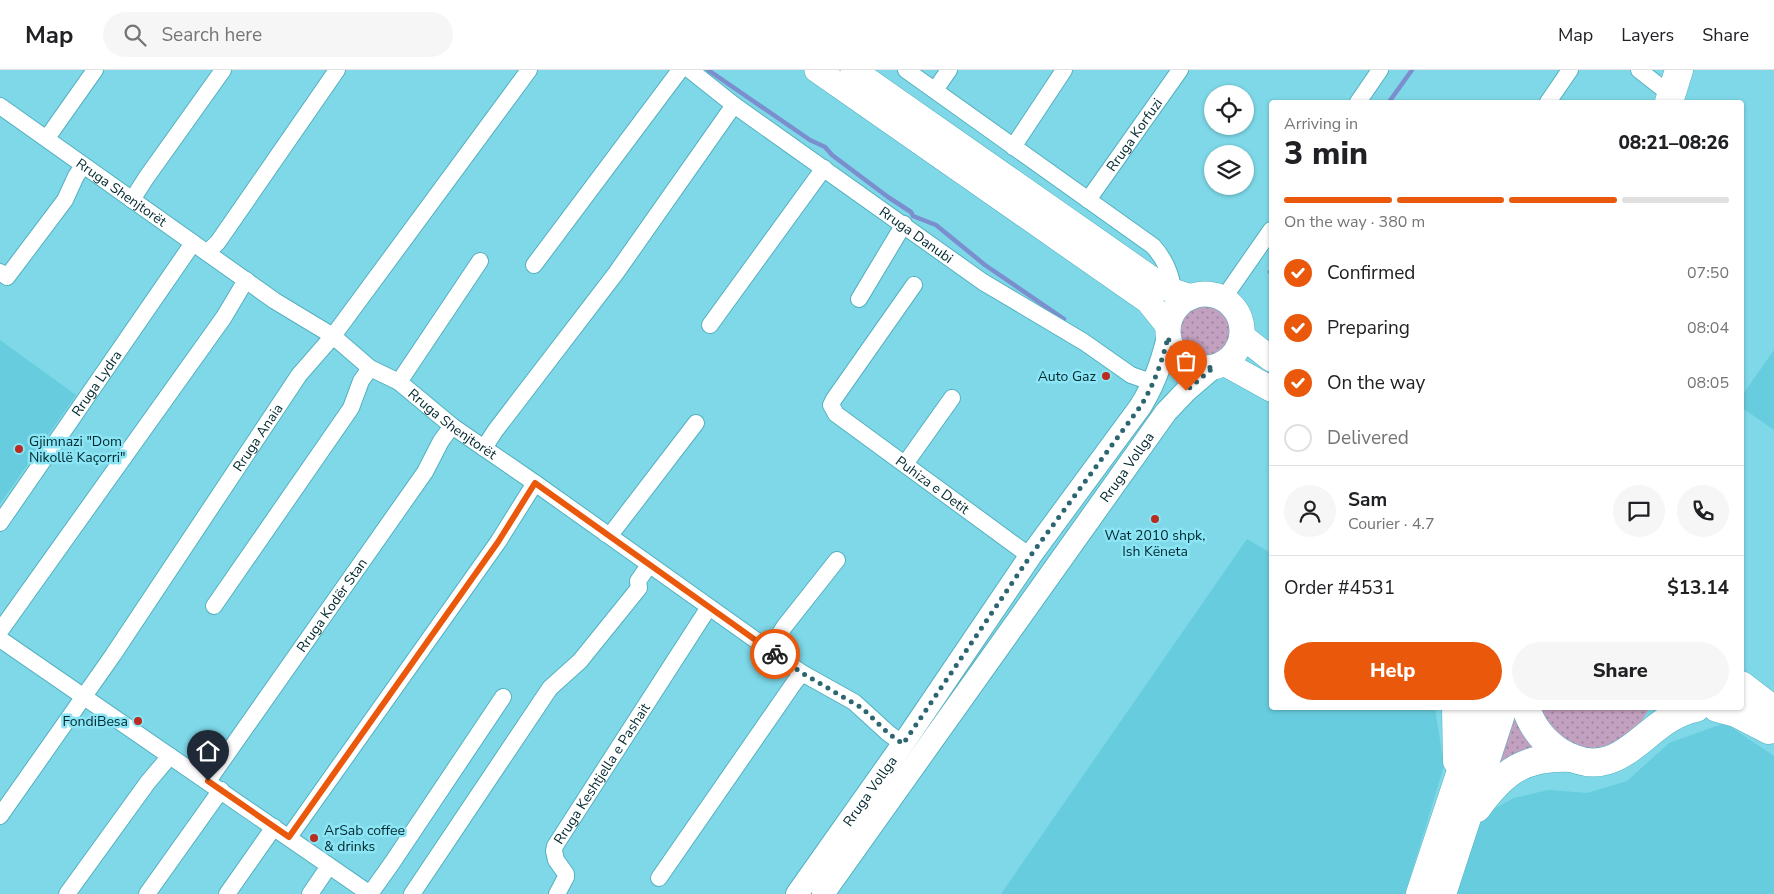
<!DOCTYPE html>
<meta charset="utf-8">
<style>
body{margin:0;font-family:"Nunito Sans",sans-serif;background:#f6f6f6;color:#202124;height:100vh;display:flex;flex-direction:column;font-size:19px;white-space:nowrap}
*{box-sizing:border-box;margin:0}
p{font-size:16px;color:#757577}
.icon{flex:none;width:28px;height:28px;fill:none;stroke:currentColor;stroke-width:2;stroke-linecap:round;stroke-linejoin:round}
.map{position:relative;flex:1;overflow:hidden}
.drawer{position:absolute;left:1269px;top:30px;width:475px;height:610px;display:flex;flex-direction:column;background:#fff;border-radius:5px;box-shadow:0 1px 4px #0004}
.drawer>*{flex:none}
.buttons{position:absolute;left:1204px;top:15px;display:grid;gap:10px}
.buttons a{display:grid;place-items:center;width:50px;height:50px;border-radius:50%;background:#fff;box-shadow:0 1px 4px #0004;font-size:25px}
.pin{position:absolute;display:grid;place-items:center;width:42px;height:42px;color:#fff;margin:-51px -21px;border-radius:50% 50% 50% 0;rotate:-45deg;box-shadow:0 0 5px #0007}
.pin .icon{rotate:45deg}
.courier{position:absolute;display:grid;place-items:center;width:50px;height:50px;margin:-25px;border:4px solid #ea580c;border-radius:50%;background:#fff;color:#222;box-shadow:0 1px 6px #0007}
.head em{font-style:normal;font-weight:800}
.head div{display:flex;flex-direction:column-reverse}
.head{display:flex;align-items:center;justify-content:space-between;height:85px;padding:0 15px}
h1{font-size:32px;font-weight:800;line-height:38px}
.bar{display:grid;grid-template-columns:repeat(4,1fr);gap:8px 5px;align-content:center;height:60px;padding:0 15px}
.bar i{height:6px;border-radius:4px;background:#e0e0e0}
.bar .on{background:#ea580c}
.bar p{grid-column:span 4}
.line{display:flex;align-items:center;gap:12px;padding:0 15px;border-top:1px solid #e0e0e0}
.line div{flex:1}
.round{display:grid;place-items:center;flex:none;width:52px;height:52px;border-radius:26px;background:#f6f6f6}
ol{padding:0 15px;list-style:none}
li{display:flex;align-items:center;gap:15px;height:55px}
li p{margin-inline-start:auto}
li .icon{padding:5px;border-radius:50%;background:#ea580c;color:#fff;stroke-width:4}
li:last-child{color:#757577}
li i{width:28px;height:28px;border:2px solid #e0e0e0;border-radius:50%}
.cta{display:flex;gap:10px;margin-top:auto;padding:10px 15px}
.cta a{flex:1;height:58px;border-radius:30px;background:#ea580c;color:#fff;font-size:20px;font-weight:800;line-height:58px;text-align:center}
.cta a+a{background:#f6f6f6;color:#202124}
header{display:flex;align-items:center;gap:30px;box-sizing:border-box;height:70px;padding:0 25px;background:#fff;border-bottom:1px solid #e0e0e0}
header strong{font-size:24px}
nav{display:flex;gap:28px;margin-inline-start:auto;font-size:18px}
.search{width:350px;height:45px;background:#f6f6f6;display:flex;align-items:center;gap:12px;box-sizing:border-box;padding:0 18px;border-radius:28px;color:#757577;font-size:19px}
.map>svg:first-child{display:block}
</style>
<header>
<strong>Map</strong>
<div class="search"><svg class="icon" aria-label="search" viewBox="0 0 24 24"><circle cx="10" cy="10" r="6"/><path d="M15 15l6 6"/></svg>Search here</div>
<nav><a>Map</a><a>Layers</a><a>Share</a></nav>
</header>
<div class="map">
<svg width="1774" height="824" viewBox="0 0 1774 824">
<defs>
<pattern id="grass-dots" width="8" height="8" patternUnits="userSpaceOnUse" patternTransform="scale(1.25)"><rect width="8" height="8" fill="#c2a0bf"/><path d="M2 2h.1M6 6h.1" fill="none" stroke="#9b829c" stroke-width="1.8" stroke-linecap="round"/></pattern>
</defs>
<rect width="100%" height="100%" fill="#7ed8e8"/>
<g fill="#67ccdd">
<path d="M 0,270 L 76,325 L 0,434 Z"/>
<path d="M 1774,280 L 1774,360 L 1741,337 L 1741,327 Z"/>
<path d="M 1247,469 L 1271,483 L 1271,638 L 1435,638 L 1444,696 L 1405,824 L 1001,824 Z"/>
<path d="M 1725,653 L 1774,686 L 1774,824 L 1452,824 L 1478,747 L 1514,728 L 1548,720 L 1587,723 L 1627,711 L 1669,673 Z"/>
</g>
<g fill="url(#grass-dots)">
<circle cx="1206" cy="261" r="26"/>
<path d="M 1510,638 L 1545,677 L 1498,697 Z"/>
<path d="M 1533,638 L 1649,638 C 1636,666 1609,683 1578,677 C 1575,676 1569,676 1567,674 C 1560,670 1539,645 1533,638 Z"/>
</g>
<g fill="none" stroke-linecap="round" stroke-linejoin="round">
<g stroke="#7b8fce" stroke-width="4.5">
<path d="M 708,0 L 810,70 L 825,77 L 832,85 L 888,127 L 911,142 L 913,146 L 936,155 L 985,195 L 1064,249"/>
<path d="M 1389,32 L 1412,0"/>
<path d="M 1270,202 L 1271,201"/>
</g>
<g stroke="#55b0bf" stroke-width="18">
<g id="street">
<path id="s1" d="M 690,0 L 734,35 L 983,212 L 1084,272 L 1131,305 L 1154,313"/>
<path d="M 906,0 L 1153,176 C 1164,188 1172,205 1173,221"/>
<path d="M 1639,0 L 1671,25"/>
<path d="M 935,20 L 949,0"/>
<path d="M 1358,32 L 1380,0"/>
<path d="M 1548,32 L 1570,0"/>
<path id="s2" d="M 0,36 L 275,231 L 333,266 L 370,298 L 399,312 L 452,356 L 535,413 L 802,603 L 854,632 L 888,663 L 903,674"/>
<path d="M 47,68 L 95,0"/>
<path d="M 1013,77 L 1064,0"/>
<path d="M 132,130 L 146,108 L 223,0"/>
<path id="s3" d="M 1088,130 L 1180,0"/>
<path d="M 208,182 L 218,172 L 337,0"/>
<path d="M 534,195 L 680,0"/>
<path d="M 0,202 L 7,207 L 65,130 L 76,106 L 83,96"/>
<path id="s4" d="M 914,215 L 834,329 L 831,335 L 836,344 L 1023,481 L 1031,485"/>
<path d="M 859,229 L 904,154"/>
<path d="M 1223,229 L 1271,160"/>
<path d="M 710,255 L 824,98"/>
<path d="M 399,312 L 480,191"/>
<path d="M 484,378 L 495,361 L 616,203 L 734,35"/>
<path d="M 905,394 L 952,328"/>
<path id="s5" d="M 0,453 L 193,173"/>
<path d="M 606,464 L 611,464 L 696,353"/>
<path d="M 214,536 L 351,338 L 361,311 L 370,298"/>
<path d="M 0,561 L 224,247 L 246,210"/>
<path d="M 0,569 L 370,824"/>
<path d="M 770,580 L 784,557 L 837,490"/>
<path id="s6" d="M 208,711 L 425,402 L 441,371 L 452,356"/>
<path id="s7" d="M 0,746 L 113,585 L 299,305 L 333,266 L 529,0"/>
<path d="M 289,767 L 498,472 L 535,413"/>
<path d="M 659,808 L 794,613 L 802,603"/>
<path d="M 67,824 L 148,712 L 170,686"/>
<path d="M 147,824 L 221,720"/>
<path d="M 227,824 L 274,757"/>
<path d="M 310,824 L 329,796"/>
<path d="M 370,824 L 392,793 L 503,627"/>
<path d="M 412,824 L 550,618 L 580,591 L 639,518 L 638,511 L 649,495"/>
<path id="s8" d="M 557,824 L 566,807 L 566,804 L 556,790 L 554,781 L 555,776 L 709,537"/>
</g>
</g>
<g stroke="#55b0bf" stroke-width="24">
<g id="secondary">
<path id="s9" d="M 797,824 L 903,674 L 1031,485 L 1140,337 C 1154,315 1162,292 1168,267"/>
<path id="s10" d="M 823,824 L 1166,342 L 1186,321 L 1214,297"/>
</g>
</g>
<g stroke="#55b0bf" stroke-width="26">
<g id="primary">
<path d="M 817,0 L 1148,231 L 1168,256"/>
<path d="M 853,0 L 1159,214 L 1173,221 L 1191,227"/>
<circle cx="1205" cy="261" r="37"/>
<path d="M 1242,266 L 1271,289"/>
<path d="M 1224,293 L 1271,319"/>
</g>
</g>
<g stroke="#55b0bf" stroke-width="29">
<g id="highway">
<path d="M 1669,32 L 1679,0"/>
<path d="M 1741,615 L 1774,640"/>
<path d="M 1456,638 L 1457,691"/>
<path d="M 1526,638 C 1532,657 1543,671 1560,682 C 1622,719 1644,647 1696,638"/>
<path d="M 1717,638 L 1736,643 L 1769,660"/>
<path d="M 1477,738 C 1504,701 1524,686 1572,688"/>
<path d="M 1420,824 L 1482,638"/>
<path d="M 1442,824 L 1503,638"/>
</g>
</g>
<use href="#street" stroke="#fff" stroke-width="16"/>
<use href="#secondary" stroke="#fff" stroke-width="22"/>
<use href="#primary" stroke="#fff" stroke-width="25"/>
<use href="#highway" stroke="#fff" stroke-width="28"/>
</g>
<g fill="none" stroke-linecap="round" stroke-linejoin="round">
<path stroke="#2c6670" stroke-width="5" stroke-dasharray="0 9" d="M 775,584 L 802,603 L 862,638 L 888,663 L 903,674 L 1031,485 L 1140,337 C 1154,315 1162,292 1168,267 C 1173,289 1192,301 1214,297 L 1186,321"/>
<path stroke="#ea580c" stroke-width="6" d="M 208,711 L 289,767 L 498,472 L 535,413 L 775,584"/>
</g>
<g fill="#ba2c1f" stroke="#8be5f5" stroke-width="2">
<circle cx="1106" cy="306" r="5"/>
<circle cx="19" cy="379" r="5"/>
<circle cx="1155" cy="449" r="5"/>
<circle cx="138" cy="651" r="5"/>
<circle cx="314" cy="768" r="5"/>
</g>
<g text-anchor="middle" stroke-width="5" stroke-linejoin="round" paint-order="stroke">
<g font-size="14" fill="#00292f" stroke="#8be5f5">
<text dy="5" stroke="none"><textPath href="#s3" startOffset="80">Rruga Korfuzi</textPath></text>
<text dy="5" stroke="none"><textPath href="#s2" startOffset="149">Rruga Shenjtorët</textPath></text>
<text dy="5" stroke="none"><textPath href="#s1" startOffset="280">Rruga Danubi</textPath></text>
<text dy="5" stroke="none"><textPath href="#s5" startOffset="170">Rruga Lydra</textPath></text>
<text dy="5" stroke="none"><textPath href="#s2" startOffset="554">Rruga Shenjtorët</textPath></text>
<text dy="5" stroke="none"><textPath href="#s7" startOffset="458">Rruga Anaia</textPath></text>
<text dy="5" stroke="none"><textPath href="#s10" startOffset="524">Rruga Vollga</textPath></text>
<text dy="5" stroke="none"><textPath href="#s4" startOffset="276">Puhiza e Detit</textPath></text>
<text dy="5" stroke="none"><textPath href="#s6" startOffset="215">Rruga Kodër Stan</textPath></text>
<text dy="5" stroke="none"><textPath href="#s8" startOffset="140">Rruga Keshtjella e Pashait</textPath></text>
<text dy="5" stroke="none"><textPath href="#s9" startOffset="126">Rruga Vollga</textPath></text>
</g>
<g font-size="14" fill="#00292f" stroke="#8be5f5" text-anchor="end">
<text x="1096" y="311">Auto Gaz</text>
<text x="29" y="376" text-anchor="start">Gjimnazi "Dom<tspan x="29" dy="16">Nikollë Kaçorri"</tspan></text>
<text x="1155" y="470" text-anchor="middle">Wat 2010 shpk,<tspan x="1155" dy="16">Ish Këneta</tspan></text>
<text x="128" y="656">FondiBesa</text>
<text x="324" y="765" text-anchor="start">ArSab coffee<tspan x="324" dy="16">&amp; drinks</tspan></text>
</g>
</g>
</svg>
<div class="buttons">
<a><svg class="icon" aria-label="locate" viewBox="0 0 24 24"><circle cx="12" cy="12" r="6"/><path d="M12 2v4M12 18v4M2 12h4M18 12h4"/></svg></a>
<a><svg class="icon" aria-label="layers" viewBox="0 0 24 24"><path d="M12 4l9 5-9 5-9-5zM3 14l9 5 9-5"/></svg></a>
</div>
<div class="pin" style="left:1186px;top:321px;background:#ea580c"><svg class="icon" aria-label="bag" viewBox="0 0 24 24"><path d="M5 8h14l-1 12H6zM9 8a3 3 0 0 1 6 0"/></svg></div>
<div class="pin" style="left:208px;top:711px;background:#1f2937"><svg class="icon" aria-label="home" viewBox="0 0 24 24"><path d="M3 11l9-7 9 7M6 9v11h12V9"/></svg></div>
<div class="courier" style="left:775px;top:584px"><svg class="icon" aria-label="bike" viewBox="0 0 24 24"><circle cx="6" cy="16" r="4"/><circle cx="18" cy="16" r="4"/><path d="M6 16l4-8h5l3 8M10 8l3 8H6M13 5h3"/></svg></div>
<section class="drawer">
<div class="head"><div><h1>3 min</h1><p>Arriving in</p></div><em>08:21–08:26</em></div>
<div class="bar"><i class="on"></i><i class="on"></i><i class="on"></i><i></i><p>On the way · 380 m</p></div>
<ol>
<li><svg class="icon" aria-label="check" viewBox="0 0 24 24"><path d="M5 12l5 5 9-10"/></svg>Confirmed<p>07:50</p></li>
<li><svg class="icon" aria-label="check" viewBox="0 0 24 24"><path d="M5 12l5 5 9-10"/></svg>Preparing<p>08:04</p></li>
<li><svg class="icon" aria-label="check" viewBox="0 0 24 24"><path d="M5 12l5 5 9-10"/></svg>On the way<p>08:05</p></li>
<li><i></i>Delivered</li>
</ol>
<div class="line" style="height:90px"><a class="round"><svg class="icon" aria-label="person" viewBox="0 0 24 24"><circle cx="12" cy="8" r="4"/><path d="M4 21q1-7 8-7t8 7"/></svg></a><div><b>Sam</b><p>Courier · 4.7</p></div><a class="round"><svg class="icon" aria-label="chat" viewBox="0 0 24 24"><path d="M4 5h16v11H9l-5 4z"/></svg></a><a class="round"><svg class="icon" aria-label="phone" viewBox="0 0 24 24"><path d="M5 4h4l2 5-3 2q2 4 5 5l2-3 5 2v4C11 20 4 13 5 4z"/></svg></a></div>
<div class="line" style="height:65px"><div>Order #4531</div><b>$13.14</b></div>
<div class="cta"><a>Help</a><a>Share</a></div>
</section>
</div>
